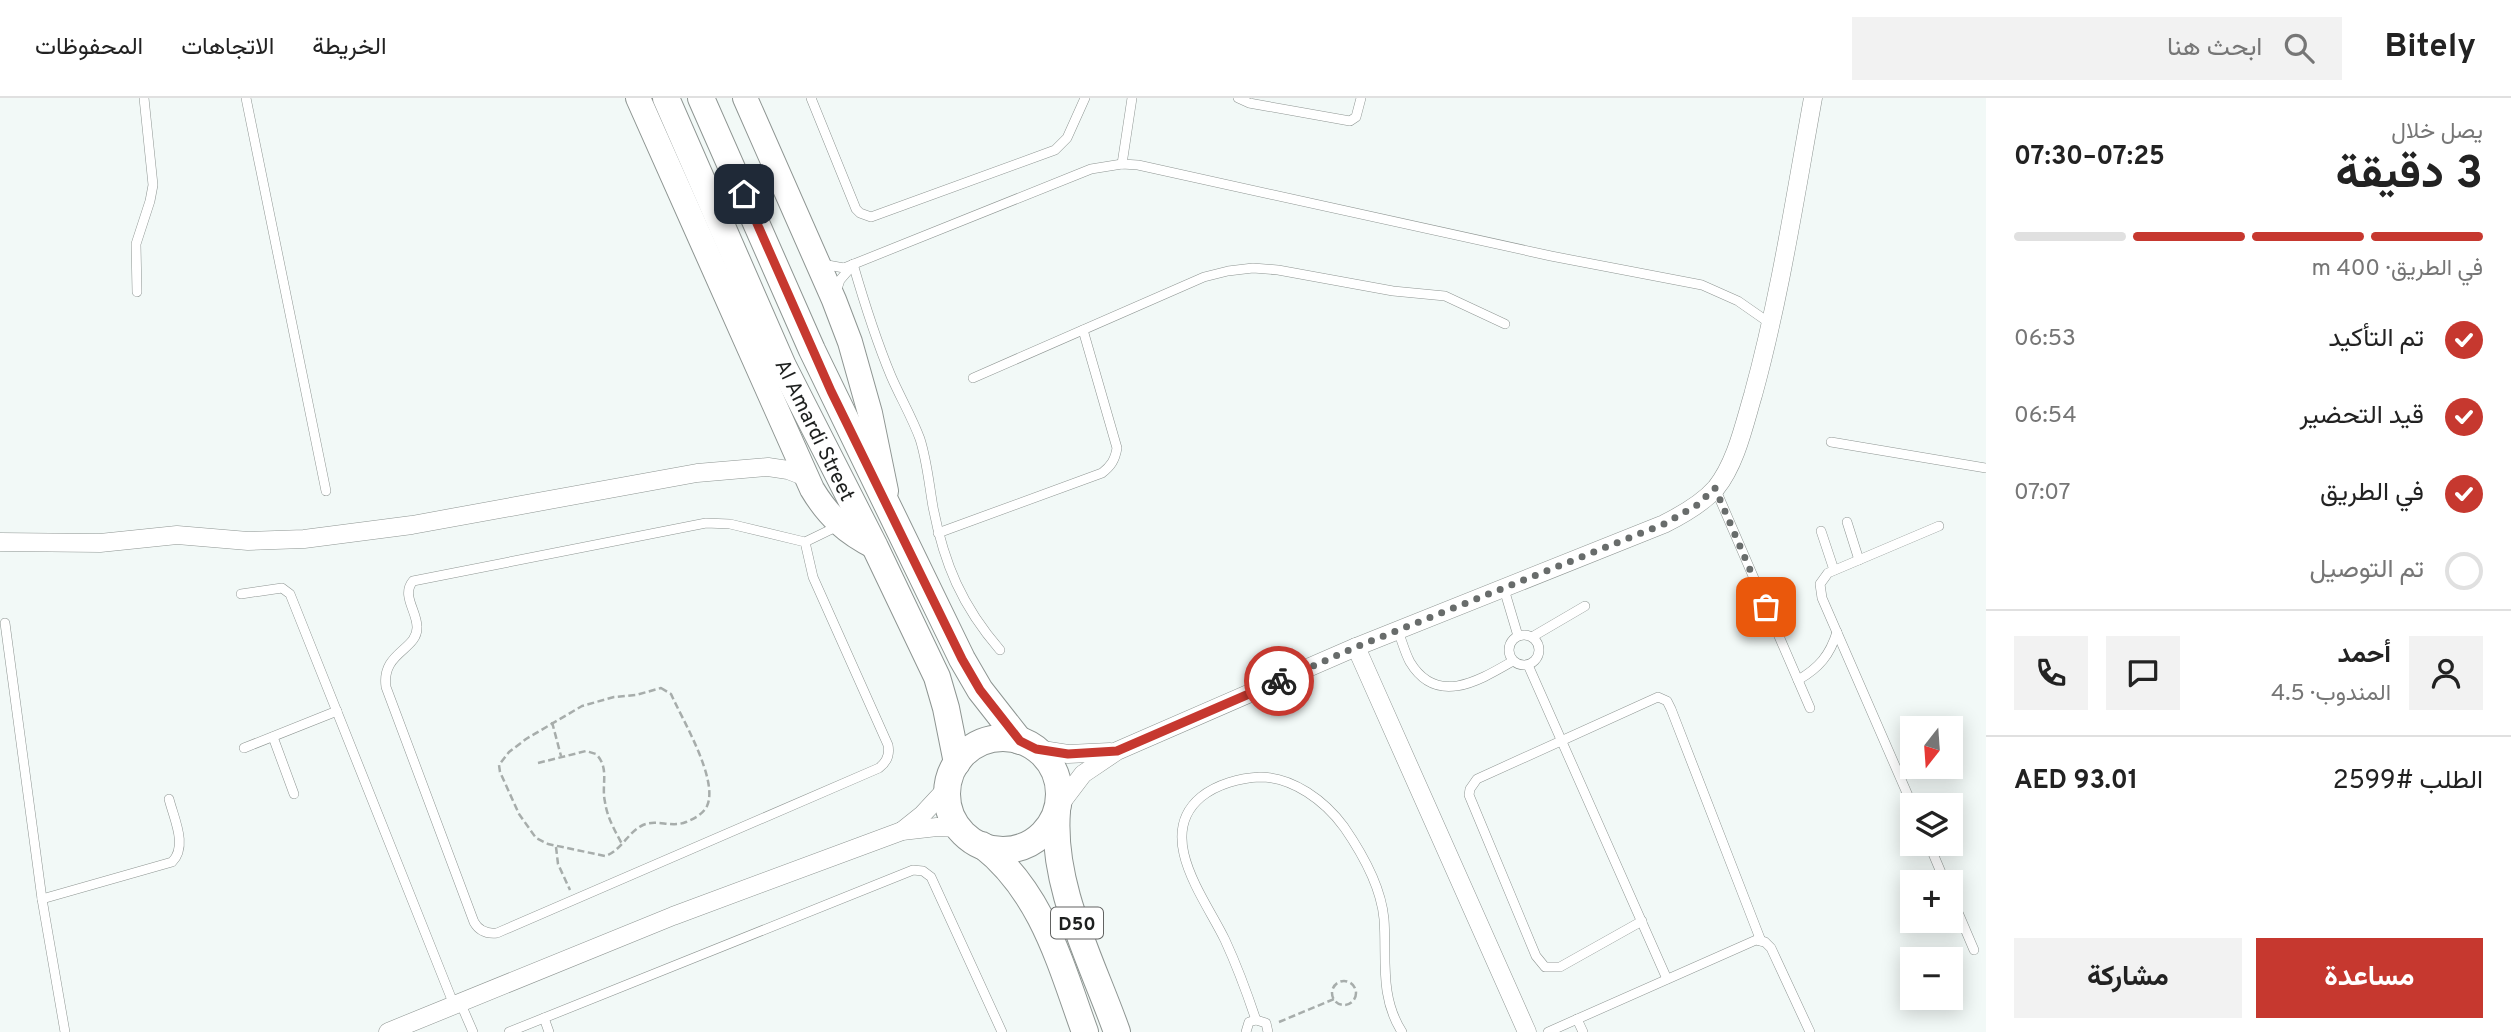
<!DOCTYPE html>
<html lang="ar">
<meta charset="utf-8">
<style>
body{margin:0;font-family:Overpass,Vazirmatn,sans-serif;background:#f2f2f2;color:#222;direction:rtl;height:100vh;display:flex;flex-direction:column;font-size:26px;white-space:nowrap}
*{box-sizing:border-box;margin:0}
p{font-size:23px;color:#767676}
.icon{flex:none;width:38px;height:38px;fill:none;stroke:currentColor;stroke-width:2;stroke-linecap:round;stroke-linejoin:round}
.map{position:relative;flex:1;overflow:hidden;direction:ltr}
.panel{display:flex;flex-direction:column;background:#fff;width:525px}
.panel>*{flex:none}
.needle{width:46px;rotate:197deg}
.tools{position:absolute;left:1900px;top:618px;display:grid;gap:14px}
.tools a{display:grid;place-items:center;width:63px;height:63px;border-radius:0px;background:#fff;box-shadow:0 4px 18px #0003;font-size:35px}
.pin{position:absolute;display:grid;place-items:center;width:60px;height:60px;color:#fff;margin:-30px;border-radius:14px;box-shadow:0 4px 10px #0006}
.courier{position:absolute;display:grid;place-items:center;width:70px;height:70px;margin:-35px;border:5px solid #c6382f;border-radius:50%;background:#fff;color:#222;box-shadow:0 2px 9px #0007}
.headline em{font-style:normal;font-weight:700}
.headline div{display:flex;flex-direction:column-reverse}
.headline{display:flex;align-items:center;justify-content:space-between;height:119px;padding:0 28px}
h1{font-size:46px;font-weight:700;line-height:52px}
.bar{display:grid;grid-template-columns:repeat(4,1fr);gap:10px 7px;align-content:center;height:84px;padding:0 28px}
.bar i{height:9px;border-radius:5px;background:#e0e0e0}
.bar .selected{background:#c6382f}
.bar p{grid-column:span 4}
.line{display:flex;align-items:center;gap:18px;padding:0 28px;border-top:2px solid #e0e0e0}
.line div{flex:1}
.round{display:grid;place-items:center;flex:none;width:74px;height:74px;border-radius:0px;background:#f2f2f2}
ol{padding:0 28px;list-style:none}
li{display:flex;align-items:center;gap:21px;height:77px}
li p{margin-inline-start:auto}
li .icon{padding:7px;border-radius:50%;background:#c6382f;color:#fff;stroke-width:4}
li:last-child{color:#767676}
li i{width:38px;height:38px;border:4px solid #e0e0e0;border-radius:50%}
.button{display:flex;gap:14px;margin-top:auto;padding:14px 28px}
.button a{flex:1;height:80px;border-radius:0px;background:#c6382f;color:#fff;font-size:28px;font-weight:700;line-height:80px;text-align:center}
.button a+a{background:#f2f2f2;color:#222}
header{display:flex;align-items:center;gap:42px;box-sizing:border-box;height:98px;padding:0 35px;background:#fff;border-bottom:2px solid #e0e0e0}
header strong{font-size:33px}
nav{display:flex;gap:38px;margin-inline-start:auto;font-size:24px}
.search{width:490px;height:63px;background:#f2f2f2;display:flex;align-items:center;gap:18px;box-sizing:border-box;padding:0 24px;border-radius:0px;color:#767676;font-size:26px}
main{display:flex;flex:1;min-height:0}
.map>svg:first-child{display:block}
</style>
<header>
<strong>Bitely</strong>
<div class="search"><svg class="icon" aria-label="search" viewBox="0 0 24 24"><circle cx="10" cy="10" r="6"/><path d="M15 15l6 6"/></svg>ابحث هنا</div>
<nav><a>الخريطة</a><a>الاتجاهات</a><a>المحفوظات</a></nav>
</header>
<main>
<section class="panel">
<div class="headline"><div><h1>3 دقيقة</h1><p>يصل خلال</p></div><em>07:25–07:30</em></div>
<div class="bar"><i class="selected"></i><i class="selected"></i><i class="selected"></i><i></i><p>في الطريق · 400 m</p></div>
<ol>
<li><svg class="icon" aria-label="check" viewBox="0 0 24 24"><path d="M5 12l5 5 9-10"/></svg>تم التأكيد<p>06:53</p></li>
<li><svg class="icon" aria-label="check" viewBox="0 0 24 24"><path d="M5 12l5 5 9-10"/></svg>قيد التحضير<p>06:54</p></li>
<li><svg class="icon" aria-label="check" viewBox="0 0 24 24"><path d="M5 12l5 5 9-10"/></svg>في الطريق<p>07:07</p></li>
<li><i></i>تم التوصيل</li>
</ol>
<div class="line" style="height:126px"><a class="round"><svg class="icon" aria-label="person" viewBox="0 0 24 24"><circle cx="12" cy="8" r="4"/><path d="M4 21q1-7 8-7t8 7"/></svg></a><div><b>أحمد</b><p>المندوب · 4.5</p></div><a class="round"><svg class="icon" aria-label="chat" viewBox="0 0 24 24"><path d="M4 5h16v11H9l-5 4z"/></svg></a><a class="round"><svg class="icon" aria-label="phone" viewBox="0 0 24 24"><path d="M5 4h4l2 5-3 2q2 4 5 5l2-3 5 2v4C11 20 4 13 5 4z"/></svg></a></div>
<div class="line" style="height:91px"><div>الطلب #2599</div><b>AED 93.01</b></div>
<div class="button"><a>مساعدة</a><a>مشاركة</a></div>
</section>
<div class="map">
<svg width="1986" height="934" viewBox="0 0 1986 934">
<rect width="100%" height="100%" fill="#f2f9f7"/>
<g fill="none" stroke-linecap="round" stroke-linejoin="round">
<g stroke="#8e9592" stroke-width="10">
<g id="lane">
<path d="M 246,0 L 326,393"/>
<path d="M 811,0 L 856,111 L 860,115 L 871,119 L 1055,52 L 1067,40 L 1085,0"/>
<path d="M 1238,0 L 1249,5 L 1350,23 L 1356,19 L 1361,0"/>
<path d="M 1122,66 L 1132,0"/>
<path d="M 822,166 L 844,170 L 1091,71 L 1122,66 L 1138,67 L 1551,158 L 1702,187 L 1738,203 L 1771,226"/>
<path d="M 853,166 C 864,204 876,242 891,278 C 900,299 912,319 920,341 C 927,363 929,386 933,409 C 944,466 962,508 1000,552"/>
<path d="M 137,194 L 136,146 L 150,103 L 153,87 L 144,0"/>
<path d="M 836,194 L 840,182 L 852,168"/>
<path d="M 973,280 L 1204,179 L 1228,173 L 1253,170 L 1278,172 L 1393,193 L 1445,198 L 1505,226"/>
<path d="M 1831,344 L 1986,370"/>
<path d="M 1715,390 L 1810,610"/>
<path d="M 1847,424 L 1859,462"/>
<path d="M 1821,433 L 1834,472"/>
<path d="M 938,435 L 1102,375 C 1111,368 1115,362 1117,350 L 1083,232"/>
<path d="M 805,444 L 813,479 L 888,647 C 890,657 887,664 879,670 L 497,835 C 487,836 479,833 474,824 L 386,589 C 381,554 418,552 417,529 C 417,513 401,497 413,483 L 706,425 L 730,426 L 805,444 L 838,428"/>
<path d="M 1504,491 L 1518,538"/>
<path d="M 241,496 L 282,490 L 290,496 L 454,907"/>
<path d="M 5,525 L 42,801 L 65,934"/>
<path d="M 1398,533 C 1402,543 1405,555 1410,564 C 1437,609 1480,582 1513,563"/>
<circle cx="1524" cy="552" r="15"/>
<path d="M 1532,539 L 1585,508"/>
<path d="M 1528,567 L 1667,881"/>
<path d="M 1798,582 C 1819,570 1830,557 1837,534"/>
<path d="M 273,639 L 294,696"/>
<path d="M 244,650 L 337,613"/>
<path d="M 1913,709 L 1822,500 L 1820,486 L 1828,475 L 1939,428"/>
<path d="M 1929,746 L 1945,784"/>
<path d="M 1951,798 L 1974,852"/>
<path d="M 42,801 L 172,764 C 188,748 174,721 169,701"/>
<path d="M 1642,823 L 1560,869 L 1545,869 L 1536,858 L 1469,697 L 1470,691 L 1477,681 L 1658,599 L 1667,603 L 1671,611 L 1761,843"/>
<path d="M 460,904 L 473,934"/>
<path d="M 544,920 L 549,934"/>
<path d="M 1577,921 L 1583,934"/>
<path d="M 1256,922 C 1247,895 1237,868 1225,842 C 1206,802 1154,738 1201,699 C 1217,686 1240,680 1260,679 C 1293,679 1325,703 1344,729 C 1362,755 1381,788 1384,821 C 1387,860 1379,898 1402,934"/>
<path d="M 509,934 L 913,772 L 923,773 L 931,779 L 1002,934"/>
<path d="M 1246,934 L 1249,924 L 1256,922 L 1266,925 L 1268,934"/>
<path d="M 1548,934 L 1756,842 L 1765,844 L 1771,850 L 1810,934"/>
</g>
</g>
<g stroke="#8e9592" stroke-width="19">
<g id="street">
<path d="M 0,444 L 100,445 L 177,437 L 248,443 L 304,441 L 412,427 L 697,375 L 768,369 L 788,372 L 806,379"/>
<path d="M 1356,549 L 1527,934"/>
<path d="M 1036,651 L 1068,656 L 1110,654"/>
<path d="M 1058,709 L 1083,676 L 1117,653 L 1356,549 L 1664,426 C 1682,417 1702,406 1716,390 C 1736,365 1744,327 1753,297 C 1780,199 1795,99 1813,0"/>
<path d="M 902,733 L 922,717 L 948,689"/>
<path d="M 388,934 L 673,818 L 902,733 L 937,729 L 960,730"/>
</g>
</g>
<g stroke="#8e9592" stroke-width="26">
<g id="secondary">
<path d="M 638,0 L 812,391 C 828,418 847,435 875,449"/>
<path d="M 745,0 L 834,202 L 850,244 L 870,315 L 886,393"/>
</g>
</g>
<g stroke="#8e9592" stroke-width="28">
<g id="primary">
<path d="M 666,0 L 783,268 L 875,449 L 937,579 L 946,610 L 957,665"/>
<path d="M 701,0 L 812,252 L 962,561 L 980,592 L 1020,643"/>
<circle cx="1003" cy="696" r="56"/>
<path d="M 1057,713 C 1051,789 1092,863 1117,934"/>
<path d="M 982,747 C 1042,794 1060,865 1085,934"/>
</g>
</g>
<g stroke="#a7adab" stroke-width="2.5" stroke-dasharray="7 3.5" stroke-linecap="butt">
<path d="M 661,590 L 671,596 C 682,621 719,682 707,708 C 703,716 694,721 686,724 C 672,730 656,721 643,727 C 628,734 621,753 605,758 L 548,746 L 536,740 L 519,716 L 500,674 L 499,667 L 509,654 L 526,641 L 582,608 L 614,599 L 636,597 Z"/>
<path d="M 552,624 L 561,658"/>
<path d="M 538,665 L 586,653 L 596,656 C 610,670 601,687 605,704 C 607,719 615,733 622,746"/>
<path d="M 556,749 L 558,766 L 570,792"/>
<circle cx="1344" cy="895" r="12"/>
<path d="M 1279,924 L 1334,901"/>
</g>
<use href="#lane" stroke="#fff" stroke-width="9"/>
<use href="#street" stroke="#fff" stroke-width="18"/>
<use href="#secondary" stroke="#fff" stroke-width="24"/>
<use href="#primary" stroke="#fff" stroke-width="26"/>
</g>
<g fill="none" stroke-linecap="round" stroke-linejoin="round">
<path stroke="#686c6b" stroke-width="7" stroke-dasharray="0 12.6" d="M 1279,583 L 1356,549 L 1664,426 L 1697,407 L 1715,390 L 1766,509"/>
<path stroke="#c6382f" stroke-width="9" d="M 744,96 L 831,293 L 962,561 L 980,592 L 1020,643 L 1036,651 L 1068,656 L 1117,653 L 1279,583"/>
</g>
<g text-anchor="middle" stroke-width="6" stroke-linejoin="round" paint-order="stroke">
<rect fill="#fff" stroke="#626362" stroke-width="2" x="1051" y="809.5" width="52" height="31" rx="5"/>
<g font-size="19" font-weight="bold" fill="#1e201f">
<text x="1077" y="832">D50</text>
</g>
<g font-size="21" fill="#1e201f" stroke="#fff">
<text transform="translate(815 332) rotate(64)" y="7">Al Amardi Street</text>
</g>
</g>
</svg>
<div class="tools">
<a><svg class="needle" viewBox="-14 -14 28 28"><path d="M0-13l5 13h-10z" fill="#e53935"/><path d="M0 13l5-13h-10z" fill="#767676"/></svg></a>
<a><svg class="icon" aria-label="layers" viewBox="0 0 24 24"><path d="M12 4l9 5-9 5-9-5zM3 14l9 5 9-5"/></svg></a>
<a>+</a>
<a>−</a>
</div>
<div class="pin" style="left:1766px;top:509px;background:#ea580c"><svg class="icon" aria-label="bag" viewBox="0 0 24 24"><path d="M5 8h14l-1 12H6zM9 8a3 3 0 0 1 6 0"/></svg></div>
<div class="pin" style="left:744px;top:96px;background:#1f2937"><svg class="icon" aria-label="home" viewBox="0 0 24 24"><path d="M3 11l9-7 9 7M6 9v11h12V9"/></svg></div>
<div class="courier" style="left:1279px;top:583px"><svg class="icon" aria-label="bike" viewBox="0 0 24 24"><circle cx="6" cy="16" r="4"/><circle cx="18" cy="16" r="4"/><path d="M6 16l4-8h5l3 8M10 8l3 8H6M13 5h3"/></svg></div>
</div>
</main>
